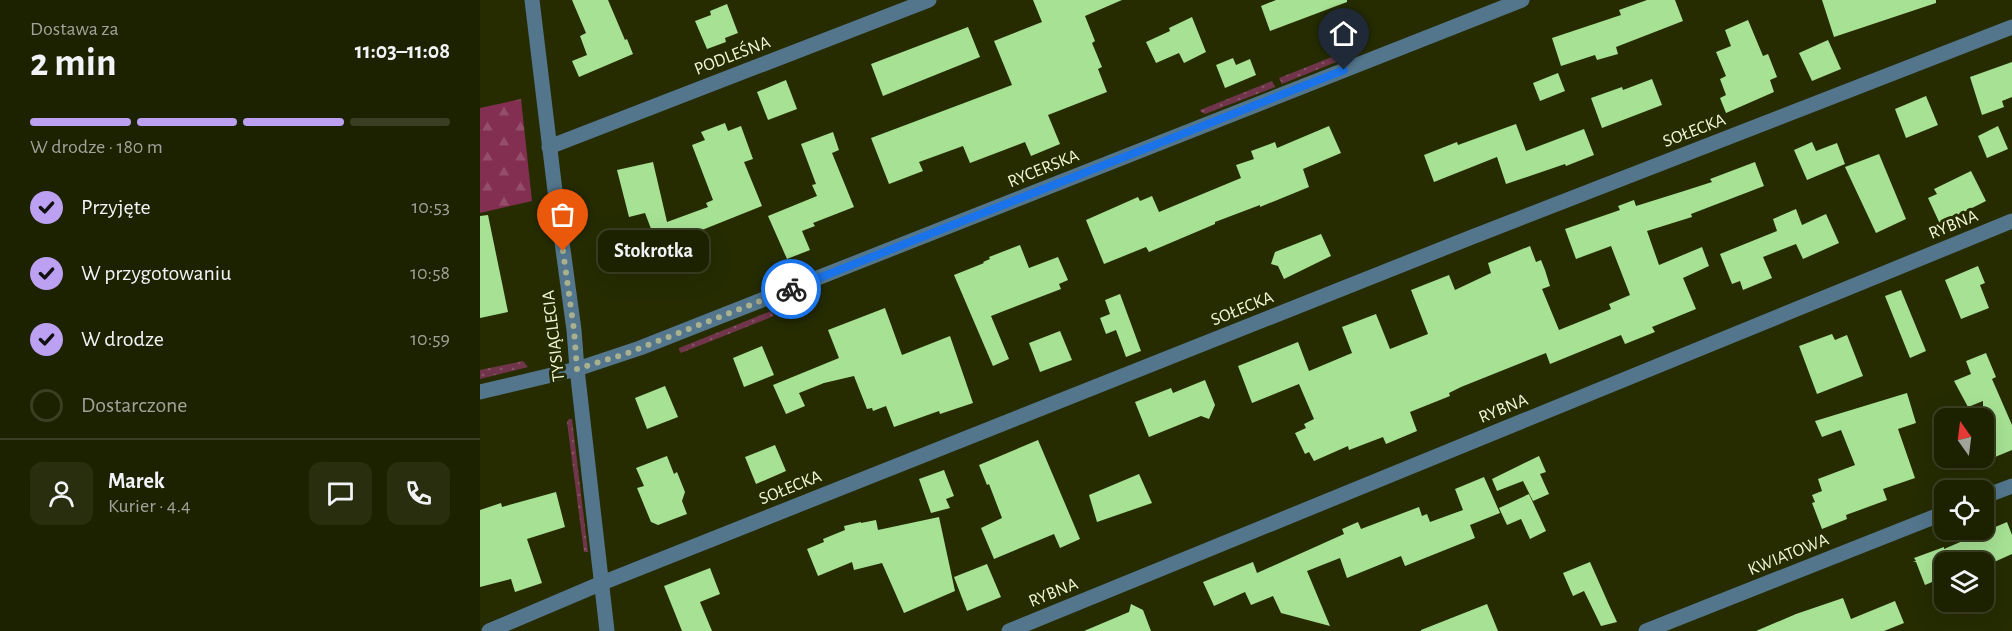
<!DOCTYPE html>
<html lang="pl">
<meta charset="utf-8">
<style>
body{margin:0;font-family:"Alegreya Sans",sans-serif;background:#292e0f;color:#f1f3f6;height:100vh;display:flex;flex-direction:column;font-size:22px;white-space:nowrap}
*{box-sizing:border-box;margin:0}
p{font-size:20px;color:#a0a399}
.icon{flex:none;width:33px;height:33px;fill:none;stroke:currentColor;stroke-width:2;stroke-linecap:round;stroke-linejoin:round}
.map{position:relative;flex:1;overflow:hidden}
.drawer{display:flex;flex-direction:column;background:#1c2100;width:480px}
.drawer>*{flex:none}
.needle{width:39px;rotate:346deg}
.buttons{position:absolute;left:1454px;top:408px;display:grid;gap:12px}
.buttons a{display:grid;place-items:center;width:60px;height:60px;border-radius:12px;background:#1c2100;box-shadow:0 6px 24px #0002,0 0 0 2px #3a3e22;font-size:30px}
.pin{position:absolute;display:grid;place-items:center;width:51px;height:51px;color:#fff;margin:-62px -26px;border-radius:50% 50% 50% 0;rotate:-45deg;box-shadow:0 0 6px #0007}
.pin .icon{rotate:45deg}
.courier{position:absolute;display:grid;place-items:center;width:60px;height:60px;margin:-30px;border:4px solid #1a73e8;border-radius:50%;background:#fff;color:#222;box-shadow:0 2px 8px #0007}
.bubble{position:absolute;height:42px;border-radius:12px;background:#1c2100;box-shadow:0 6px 24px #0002,0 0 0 2px #3a3e22;font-size:20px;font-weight:700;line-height:42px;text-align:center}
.overview em{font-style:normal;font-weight:700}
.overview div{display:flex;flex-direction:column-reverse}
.overview{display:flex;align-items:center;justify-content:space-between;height:102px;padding:0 30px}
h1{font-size:39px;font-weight:700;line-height:45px}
.bar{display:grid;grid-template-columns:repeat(4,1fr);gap:9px 6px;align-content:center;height:72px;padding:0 30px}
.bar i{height:8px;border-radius:4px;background:#3a3e22}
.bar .selected{background:#bca0f2}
.bar p{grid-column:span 4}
.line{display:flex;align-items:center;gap:15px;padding:0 30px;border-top:2px solid #3a3e22}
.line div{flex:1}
.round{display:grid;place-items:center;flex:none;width:63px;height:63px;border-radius:12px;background:#292e0f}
ol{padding:0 30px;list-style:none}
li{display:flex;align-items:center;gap:18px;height:66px}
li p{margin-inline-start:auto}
li .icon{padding:6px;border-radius:50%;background:#bca0f2;color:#111;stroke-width:4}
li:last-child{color:#a0a399}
li i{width:33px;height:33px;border:3px solid #3a3e22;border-radius:50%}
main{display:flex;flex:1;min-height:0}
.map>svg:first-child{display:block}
</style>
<main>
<section class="drawer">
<div class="overview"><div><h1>2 min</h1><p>Dostawa za</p></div><em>11:03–11:08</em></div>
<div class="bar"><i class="selected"></i><i class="selected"></i><i class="selected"></i><i></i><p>W drodze · 180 m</p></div>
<ol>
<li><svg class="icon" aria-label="check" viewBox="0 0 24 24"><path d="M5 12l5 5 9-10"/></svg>Przyjęte<p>10:53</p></li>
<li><svg class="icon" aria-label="check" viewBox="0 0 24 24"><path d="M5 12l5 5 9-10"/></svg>W przygotowaniu<p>10:58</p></li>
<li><svg class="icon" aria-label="check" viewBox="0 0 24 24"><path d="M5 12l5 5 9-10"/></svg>W drodze<p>10:59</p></li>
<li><i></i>Dostarczone</li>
</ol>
<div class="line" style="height:108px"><a class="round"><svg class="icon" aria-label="person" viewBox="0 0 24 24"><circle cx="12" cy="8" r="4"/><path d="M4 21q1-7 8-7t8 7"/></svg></a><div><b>Marek</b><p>Kurier · 4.4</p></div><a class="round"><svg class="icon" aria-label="chat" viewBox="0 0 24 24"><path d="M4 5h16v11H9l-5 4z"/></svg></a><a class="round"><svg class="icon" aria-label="phone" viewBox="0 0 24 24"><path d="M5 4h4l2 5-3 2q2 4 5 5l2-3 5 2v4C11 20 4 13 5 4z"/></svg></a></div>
</section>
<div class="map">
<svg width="1532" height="631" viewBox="0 0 1532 631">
<defs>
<pattern id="grass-dots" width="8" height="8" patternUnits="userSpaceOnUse" patternTransform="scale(1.5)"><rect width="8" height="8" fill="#70354b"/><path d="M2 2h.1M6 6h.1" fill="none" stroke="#855364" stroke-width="1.8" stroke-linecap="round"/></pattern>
<pattern id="forest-firs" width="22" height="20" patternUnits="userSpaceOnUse" patternTransform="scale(1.5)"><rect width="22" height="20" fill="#822f51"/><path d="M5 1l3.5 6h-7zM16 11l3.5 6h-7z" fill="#944e69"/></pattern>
</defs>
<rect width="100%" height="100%" fill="#262c00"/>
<g fill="url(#grass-dots)">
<path d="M 862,53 L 861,60 L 802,84 L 799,78 Z"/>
<path d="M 792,81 L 795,87 L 725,114 L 721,112 L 720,110 Z"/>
<path d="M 291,311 L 294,316 L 201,353 L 199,350 L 199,348 Z"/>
<path d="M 43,361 L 48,367 L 0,379 L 0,370 Z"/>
<path d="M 89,419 L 92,419 L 108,552 L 104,552 L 87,422 Z"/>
</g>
<path fill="url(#forest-firs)" d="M 41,99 L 52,201 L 0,213 L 0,108 Z"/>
<g fill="#a7e294">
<path d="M 92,0 L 128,0 L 145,40 L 147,39 L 153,54 L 99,77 L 92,61 L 107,55 L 100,36 L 106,33 Z"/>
<path d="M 553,0 L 642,0 L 605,16 L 615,41 L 612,43 L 622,67 L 618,69 L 627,92 L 568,115 L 580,144 L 551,156 L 545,142 L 490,163 L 483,146 L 439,162 L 443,171 L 409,184 L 391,138 L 532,85 L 514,41 L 562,22 Z"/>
<path d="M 796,0 L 867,0 L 867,2 L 790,31 L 781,6 Z"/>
<path d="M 1167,0 L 1195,0 L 1203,21 L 1136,47 L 1138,54 L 1117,60 L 1115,55 L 1081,66 L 1072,38 L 1141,15 L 1139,10 Z"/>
<path d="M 1342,0 L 1456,0 L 1456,3 L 1354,37 Z"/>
<path d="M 247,4 L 258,33 L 245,38 L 246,42 L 227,49 L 215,21 L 231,15 L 230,11 Z"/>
<path d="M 712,17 L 726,52 L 704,63 L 699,53 L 676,63 L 666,42 L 690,31 L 689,28 Z"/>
<path d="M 1268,20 L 1283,56 L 1288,54 L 1297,77 L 1290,80 L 1294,92 L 1246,113 L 1240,98 L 1246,95 L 1240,79 L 1246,76 L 1236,52 L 1251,46 L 1245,30 Z"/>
<path d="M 488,27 L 500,57 L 403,96 L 391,64 Z"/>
<path d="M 1348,40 L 1361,69 L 1332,81 L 1319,53 Z"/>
<path d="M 753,58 L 756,65 L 770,59 L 776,75 L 745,88 L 736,65 Z"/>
<path d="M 1532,62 L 1532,97 L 1522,101 L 1524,107 L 1502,115 L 1490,77 Z"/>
<path d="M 1078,73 L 1085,91 L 1060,101 L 1053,83 Z"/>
<path d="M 1172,79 L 1182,105 L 1122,128 L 1111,98 L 1142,87 L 1143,90 Z"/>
<path d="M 306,80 L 317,109 L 288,120 L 277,92 Z"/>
<path d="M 1446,96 L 1458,125 L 1426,138 L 1415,109 Z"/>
<path d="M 245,123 L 248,131 L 261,126 L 273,159 L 264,162 L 282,206 L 222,230 L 228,244 L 222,246 L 222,248 L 184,263 L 165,213 L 149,217 L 137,170 L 173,162 L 187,222 L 228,207 L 226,203 L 233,200 L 212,145 L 225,140 L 221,132 Z"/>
<path d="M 1036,124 L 1046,151 L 1104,129 L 1114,155 L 1086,166 L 1085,164 L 1026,184 L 1017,157 L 954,182 L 944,155 L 977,142 L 978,145 Z"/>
<path d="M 849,126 L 861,153 L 823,169 L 829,187 L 780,207 L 780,205 L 735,222 L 735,224 L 669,252 L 666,247 L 624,264 L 606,220 L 658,197 L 660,201 L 672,196 L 679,212 L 761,178 L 756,165 L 774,159 L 771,151 L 795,142 L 797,148 Z"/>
<path d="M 1518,126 L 1528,149 L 1507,158 L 1498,136 Z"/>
<path d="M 353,132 L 359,150 L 352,153 L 374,207 L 333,223 L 335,226 L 322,231 L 330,250 L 307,259 L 288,216 L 337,196 L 332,185 L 336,184 L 321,144 Z"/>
<path d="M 1332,142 L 1336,151 L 1357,143 L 1365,164 L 1327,180 L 1314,150 Z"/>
<path d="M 1399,154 L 1426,219 L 1396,233 L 1365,167 Z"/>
<path d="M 1275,162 L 1284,186 L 1211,214 L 1212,217 L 1167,231 L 1179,265 L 1222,247 L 1229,266 L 1203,278 L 1216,309 L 1172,327 L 1175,332 L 1145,344 L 1141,335 L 1070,364 L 1066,353 L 981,387 L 969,393 L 970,396 L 930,412 L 937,431 L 906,444 L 903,437 L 869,450 L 868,446 L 834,461 L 829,452 L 825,454 L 815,433 L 826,428 L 824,424 L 834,419 L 819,384 L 772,403 L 758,366 L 818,342 L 829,371 L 872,353 L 862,327 L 896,314 L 910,349 L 948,334 L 931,290 L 969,275 L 975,290 L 1011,273 L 1008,263 L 1050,246 L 1056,262 L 1061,260 L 1065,270 L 1070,286 L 1062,289 L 1079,330 L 1131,309 L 1129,304 L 1150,295 L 1131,246 L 1096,259 L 1085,229 L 1140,210 L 1138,206 L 1154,200 L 1156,206 L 1204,191 L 1232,182 L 1230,179 Z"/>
<path d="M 1491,171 L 1506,201 L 1460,224 L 1448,198 L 1457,194 L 1454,189 Z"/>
<path d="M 1316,209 L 1322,225 L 1346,214 L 1359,243 L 1323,259 L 1316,244 L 1283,257 L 1292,278 L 1263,290 L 1260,281 L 1252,284 L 1240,254 L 1297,231 L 1293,219 Z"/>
<path d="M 8,215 L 28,312 L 0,318 L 0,216 Z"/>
<path d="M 841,234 L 851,256 L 804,279 L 798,266 L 791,264 L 795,252 Z"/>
<path d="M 540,245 L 549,268 L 578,257 L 588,280 L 579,284 L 581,289 L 511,316 L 529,359 L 513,366 L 474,275 L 504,263 L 503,262 L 510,259 L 509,257 Z"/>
<path d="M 1498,266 L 1505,283 L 1500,285 L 1509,308 L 1481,319 L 1465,280 Z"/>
<path d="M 1421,290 L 1446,351 L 1430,358 L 1405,296 Z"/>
<path d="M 640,294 L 661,351 L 646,357 L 636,330 L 626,334 L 620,318 L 630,314 L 625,300 Z"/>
<path d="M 405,308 L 422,355 L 470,336 L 493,403 L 460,414 L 459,411 L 414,427 L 406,406 L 393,411 L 392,408 L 387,409 L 374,376 L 344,383 L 319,393 L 325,406 L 306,414 L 293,385 L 359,358 L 348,330 Z"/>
<path d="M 580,331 L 592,360 L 560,372 L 549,343 Z"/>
<path d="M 1352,334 L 1355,340 L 1367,335 L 1383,376 L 1337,394 L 1319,346 Z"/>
<path d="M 282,346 L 294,375 L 264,387 L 253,358 Z"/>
<path d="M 1506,353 L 1516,377 L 1512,379 L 1532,425 L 1532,450 L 1503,462 L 1503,401 L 1488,407 L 1474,381 L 1491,374 L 1486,361 Z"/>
<path d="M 725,380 L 735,405 L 729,419 L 721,416 L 669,437 L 655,402 L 691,388 L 693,393 Z"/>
<path d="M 185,386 L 198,417 L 167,429 L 155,398 Z"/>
<path d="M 1427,393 L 1436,423 L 1418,429 L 1435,478 L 1403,489 L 1407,500 L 1366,515 L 1367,519 L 1342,529 L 1332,503 L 1335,502 L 1332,495 L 1342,491 L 1338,479 L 1375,465 L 1361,430 L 1342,437 L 1335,421 Z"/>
<path d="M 558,440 L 600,539 L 580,548 L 574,534 L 514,559 L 501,528 L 522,518 L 509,484 L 507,485 L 499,465 Z"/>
<path d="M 295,445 L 306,471 L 276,484 L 265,457 Z"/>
<path d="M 187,456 L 194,474 L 197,472 L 205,492 L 202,501 L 207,514 L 178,525 L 171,522 L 157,488 L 164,486 L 156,468 Z"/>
<path d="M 1059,456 L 1066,472 L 1060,474 L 1069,494 L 1053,501 L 1043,481 L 1017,491 L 1012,479 Z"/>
<path d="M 464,470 L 474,496 L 466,499 L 470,508 L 451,513 L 439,479 Z"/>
<path d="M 659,474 L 672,503 L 617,522 L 609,495 Z"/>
<path d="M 1004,477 L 1020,513 L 990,525 L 995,538 L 925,566 L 921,556 L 867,578 L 860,558 L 827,571 L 850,626 L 801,613 L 793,596 L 771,605 L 765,592 L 734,606 L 723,582 L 773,562 L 777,573 L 864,534 L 862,529 L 878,522 L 881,529 L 939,507 L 942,516 L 947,514 L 950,522 L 983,510 L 975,489 Z"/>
<path d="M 76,492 L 85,527 L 47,539 L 62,583 L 35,592 L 31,579 L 0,587 L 0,510 L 21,503 L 22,507 Z"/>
<path d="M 1049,494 L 1066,531 L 1050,539 L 1041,519 L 1027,525 L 1019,508 Z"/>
<path d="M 459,517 L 475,591 L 424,613 L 402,563 L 374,570 L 372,562 L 338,576 L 327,549 L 344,542 L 343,539 L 365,530 L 364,526 L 381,522 L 381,523 L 396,520 L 398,530 Z"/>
<path d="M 1527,522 L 1532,535 L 1532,554 L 1503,567 L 1503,562 L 1464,562 L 1464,577 L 1445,585 L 1436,562 L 1433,562 L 1436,561 L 1434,558 L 1464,547 L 1464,549 Z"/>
<path d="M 1110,562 L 1129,605 L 1137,622 L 1121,626 L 1104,591 L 1093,596 L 1083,573 Z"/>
<path d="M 507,564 L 521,597 L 487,611 L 474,577 Z"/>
<path d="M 230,568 L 240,594 L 220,602 L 232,631 L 202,631 L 184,586 Z"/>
<path d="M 1363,598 L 1371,619 L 1415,601 L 1424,623 L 1404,631 L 1276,631 L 1316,614 Z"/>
<path d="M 651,604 L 663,610 L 671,631 L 604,631 L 649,612 Z"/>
<path d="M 1007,604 L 1018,631 L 941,631 L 941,630 Z"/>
</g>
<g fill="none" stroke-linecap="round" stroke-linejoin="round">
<g stroke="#53768d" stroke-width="15">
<path d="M 52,0 L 75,191 L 94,330 L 97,369 L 127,631"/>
<path d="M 69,147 L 449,0"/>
<path d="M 0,392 L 97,369 L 160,348 L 1042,0"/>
<path d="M 1503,497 L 1532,486"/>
<path d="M 9,631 L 122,583 L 992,237 L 1532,27"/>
<path d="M 529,631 L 1532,221"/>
<path d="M 1166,631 L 1464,513"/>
</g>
</g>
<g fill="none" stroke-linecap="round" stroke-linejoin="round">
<path stroke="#a9b08d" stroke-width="6" stroke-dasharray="0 10.8" d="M 83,251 L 94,330 L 97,369 L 145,354 L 311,289"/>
<path stroke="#1a73e8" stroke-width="8" d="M 311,289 L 864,70"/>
</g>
<g text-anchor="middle" stroke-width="6" stroke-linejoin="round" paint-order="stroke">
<g font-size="18" fill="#f0f7d9" stroke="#262c00">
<text transform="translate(252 55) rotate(-21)" y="6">PODLEŚNA</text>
<text transform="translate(1214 130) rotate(-21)" y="6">SOŁECKA</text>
<text transform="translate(563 168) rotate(-22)" y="6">RYCERSKA</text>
<text transform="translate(1473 224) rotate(-22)" y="6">RYBNA</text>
<text transform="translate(762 308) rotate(-22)" y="6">SOŁECKA</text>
<text transform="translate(73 336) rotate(-97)" y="6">TYSIĄCLECIA</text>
<text transform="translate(1023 408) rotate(-22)" y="6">RYBNA</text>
<text transform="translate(310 487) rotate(-22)" y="6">SOŁECKA</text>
<text transform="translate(1308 554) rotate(-22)" y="6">KWIATOWA</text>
<text transform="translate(573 592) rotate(-22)" y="6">RYBNA</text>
</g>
</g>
</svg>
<div class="buttons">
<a><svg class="needle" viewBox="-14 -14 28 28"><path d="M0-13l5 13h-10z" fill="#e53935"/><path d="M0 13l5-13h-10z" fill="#a0a399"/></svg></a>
<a><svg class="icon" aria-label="locate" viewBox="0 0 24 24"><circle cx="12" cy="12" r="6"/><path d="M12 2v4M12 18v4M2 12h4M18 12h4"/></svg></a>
<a><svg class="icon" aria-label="layers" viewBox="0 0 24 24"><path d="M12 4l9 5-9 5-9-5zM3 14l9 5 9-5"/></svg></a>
</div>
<div class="pin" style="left:83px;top:251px;background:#ea580c"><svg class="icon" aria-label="bag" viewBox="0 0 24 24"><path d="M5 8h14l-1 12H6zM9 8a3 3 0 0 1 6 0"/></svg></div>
<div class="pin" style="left:864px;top:70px;background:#1f2937"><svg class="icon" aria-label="home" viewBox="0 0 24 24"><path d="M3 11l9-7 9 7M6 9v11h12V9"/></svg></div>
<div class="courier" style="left:311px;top:289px"><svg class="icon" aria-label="bike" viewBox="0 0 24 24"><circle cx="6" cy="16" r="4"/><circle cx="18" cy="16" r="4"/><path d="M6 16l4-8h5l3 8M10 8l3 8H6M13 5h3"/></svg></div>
<div class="bubble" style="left:118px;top:230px;width:111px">Stokrotka</div>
</div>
</main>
